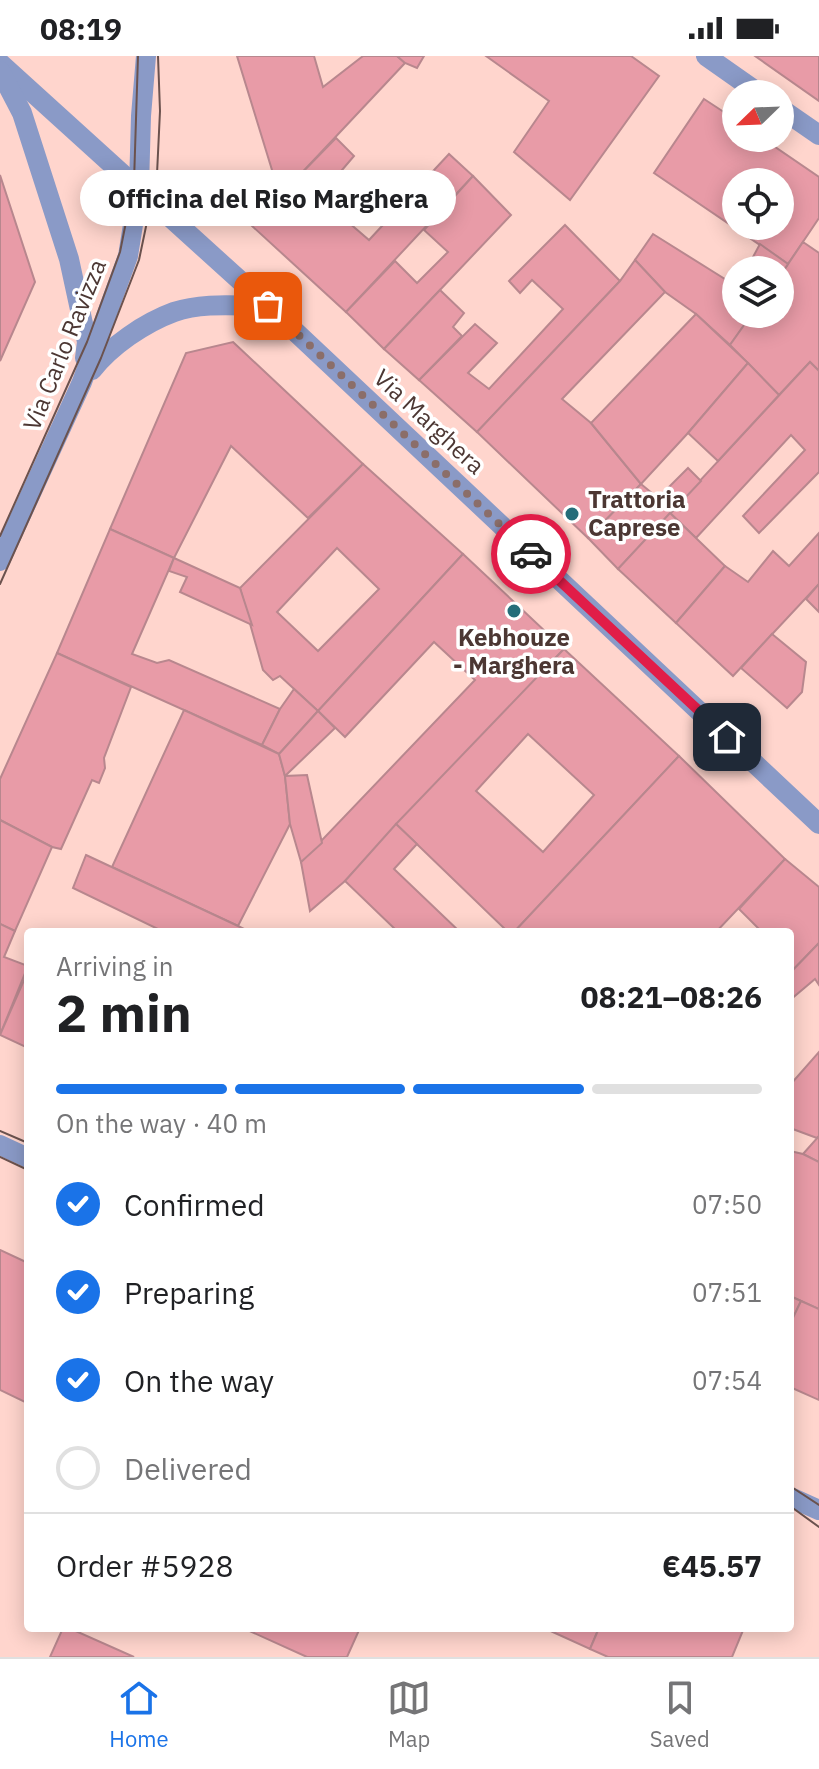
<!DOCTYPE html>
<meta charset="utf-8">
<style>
body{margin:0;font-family:"IBM Plex Sans",sans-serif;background:#f6f6f6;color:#202124;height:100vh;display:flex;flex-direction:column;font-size:30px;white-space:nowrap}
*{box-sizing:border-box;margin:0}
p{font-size:26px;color:#757577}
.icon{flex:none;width:44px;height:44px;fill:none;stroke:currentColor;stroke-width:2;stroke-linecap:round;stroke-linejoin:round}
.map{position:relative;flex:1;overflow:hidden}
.sheet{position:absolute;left:24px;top:872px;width:770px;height:704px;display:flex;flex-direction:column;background:#fff;border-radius:8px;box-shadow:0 4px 20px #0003}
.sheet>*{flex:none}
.needle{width:52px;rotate:247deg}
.tools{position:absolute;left:722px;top:24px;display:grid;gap:16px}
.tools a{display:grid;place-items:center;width:72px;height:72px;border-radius:50%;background:#fff;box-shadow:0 4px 20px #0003;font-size:40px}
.pin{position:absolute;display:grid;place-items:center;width:68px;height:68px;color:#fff;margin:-34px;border-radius:16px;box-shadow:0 4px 12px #0006}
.courier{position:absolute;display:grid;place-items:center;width:80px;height:80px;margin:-40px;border:6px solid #e11d48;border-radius:50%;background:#fff;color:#222;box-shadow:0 2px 10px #0007}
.bubble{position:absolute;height:56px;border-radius:28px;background:#fff;box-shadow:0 4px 20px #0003;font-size:26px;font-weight:800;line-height:56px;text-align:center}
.summary em{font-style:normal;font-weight:800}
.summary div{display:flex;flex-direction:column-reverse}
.summary{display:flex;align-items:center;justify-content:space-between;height:136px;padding:0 32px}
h1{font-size:52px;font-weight:800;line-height:60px}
.bar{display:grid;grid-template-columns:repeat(4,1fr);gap:12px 8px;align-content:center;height:96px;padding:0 32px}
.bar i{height:10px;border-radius:6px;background:#e0e0e0}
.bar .on{background:#1a73e8}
.bar p{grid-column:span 4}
.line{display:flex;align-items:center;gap:20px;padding:0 32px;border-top:2px solid #e0e0e0}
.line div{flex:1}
ol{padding:0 32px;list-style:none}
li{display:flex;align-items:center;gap:24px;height:88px}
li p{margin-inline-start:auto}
li .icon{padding:8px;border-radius:50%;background:#1a73e8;color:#fff;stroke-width:4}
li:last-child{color:#757577}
li i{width:44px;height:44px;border:4px solid #e0e0e0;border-radius:50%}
.status{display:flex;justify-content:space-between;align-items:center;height:56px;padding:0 40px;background:#fff;direction:ltr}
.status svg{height:22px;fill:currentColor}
.dock{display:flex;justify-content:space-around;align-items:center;height:112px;border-top:2px solid #e0e0e0;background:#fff;font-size:22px;color:#757577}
.dock a{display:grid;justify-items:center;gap:4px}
.dock .on{color:#1a73e8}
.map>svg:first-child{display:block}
</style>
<div class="status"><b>08:19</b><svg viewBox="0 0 49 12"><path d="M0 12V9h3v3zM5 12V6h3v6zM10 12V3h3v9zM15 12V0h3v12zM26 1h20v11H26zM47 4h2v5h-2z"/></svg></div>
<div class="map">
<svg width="819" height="1601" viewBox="0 0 819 1601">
<rect width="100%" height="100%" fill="#ffd5cd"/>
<g fill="#e89ba7" stroke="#b8878e" stroke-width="2" fill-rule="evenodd">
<path d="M 237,0 L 314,0 L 323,31 L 363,0 L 397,0 L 405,7 L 280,140 Z"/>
<path d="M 397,0 L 424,0 L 417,12 L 405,7 Z"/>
<path d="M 486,0 L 631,0 L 659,20 L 570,144 L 514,96 L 549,45 Z"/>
<path d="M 755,0 L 819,0 L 819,45 Z"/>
<path d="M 704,43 L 736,64 L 736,82 L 762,82 L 819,121 L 819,162 L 788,208 L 654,117 ZM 736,126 L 780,126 L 780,170 L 736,170 Z"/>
<path d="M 336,82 L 354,100 L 319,141 L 369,184 L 449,98 L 473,120 L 346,256 L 251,169 Z"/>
<path d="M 0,119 L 35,226 L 0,305 Z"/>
<path d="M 473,120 L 511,159 L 384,293 L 346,256 L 395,205 L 417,227 L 448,196 L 424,174 Z"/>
<path d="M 565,169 L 620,225 L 477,376 L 419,324 L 475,268 L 497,287 L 468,317 L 489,333 L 563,253 L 532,224 L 520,237 L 509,225 Z"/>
<path d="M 653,178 L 736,230 L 736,258 L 752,258 L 730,289 L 696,258 L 665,236 L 635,204 Z"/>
<path d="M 803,186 L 819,197 L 819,315 L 810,306 L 779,339 L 730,289 L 752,258 L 780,258 L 780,220 Z"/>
<path d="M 760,188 L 788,208 L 780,220 L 780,214 L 746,214 Z"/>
<path d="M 635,204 L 665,236 L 562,343 L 591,367 L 641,428 L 588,482 L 477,376 L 620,225 Z"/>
<path d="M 440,234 L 464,257 L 453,271 L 462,280 L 419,324 L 384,293 Z"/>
<path d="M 696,258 L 748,307 L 688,377 L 641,428 L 591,367 Z"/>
<path d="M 233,286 L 363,408 L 308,462 L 231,390 L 174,502 L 110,473 L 186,297 Z"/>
<path d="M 810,306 L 819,315 L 819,416 L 759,477 L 743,460 L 805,394 L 791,379 L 696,482 L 670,457 Z"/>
<path d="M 748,307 L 779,339 L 718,405 L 688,377 Z"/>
<path d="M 363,408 L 463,498 L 318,655 L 280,620 L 273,624 L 263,614 L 240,532 ZM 337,492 L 379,533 L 318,595 L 277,556 Z"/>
<path d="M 688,412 L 701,425 L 618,513 L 588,482 L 641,428 L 658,442 Z"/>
<path d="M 670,457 L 725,510 L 676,567 L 618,513 Z"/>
<path d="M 110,473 L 174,502 L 132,598 L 157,607 L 169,604 L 280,653 L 262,689 L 57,597 Z"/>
<path d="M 819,477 L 819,528 L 733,620 L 676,567 L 725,510 L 748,526 L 773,495 L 789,510 Z"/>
<path d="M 463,498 L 564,593 L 345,825 L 310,855 L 301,806 L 475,624 L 434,586 L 345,681 L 318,655 Z"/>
<path d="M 174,502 L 240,532 L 252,569 L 180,536 L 187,521 L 169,515 Z"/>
<path d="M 819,528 L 819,556 L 806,543 Z"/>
<path d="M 772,578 L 806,606 L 802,636 L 787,652 L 741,612 Z"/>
<path d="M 564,593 L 679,700 L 514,876 L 508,876 L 396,768 ZM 528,678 L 594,739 L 543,796 L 476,735 Z"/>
<path d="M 57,597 L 131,631 L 104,702 L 105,712 L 99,727 L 92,724 L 61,793 L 52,791 L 0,764 L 0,723 Z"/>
<path d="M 294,633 L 318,655 L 279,698 L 262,689 L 280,653 Z"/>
<path d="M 184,654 L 279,698 L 285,720 L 290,768 L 238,870 L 112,811 Z"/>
<path d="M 318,655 L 335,672 L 285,720 L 279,698 Z"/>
<path d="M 679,700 L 785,803 L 716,876 L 514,876 Z"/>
<path d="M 307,719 L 322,787 L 301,806 L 290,768 L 285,720 Z"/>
<path d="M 0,764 L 52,791 L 15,875 L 0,868 Z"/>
<path d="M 396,768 L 417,788 L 394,813 L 460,876 L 398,876 L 345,825 Z"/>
<path d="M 86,799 L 238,870 L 246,874 L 164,876 L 73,832 Z"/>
<path d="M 785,803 L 819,831 L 819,887 L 790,917 L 790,876 L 762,876 L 739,853 Z"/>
<path d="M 0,868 L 15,875 L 4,901 L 28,910 L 0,979 Z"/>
<path d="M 819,887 L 819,929 L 815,923 L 790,944 L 790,917 Z"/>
<path d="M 28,915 L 28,992 L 0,979 Z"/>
<path d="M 819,996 L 819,1080 L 817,1082 L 790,1072 L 790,1029 Z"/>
<path d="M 819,1080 L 819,1106 L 803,1098 Z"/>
<path d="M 790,1095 L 803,1098 L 819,1106 L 819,1253 L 790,1240 Z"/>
<path d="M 0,1194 L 28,1207 L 27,1347 L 0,1334 Z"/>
<path d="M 790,1240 L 801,1245 L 790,1268 Z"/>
<path d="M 801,1245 L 819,1253 L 819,1344 L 790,1331 L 790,1268 Z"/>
<path d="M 63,1572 L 69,1572 L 134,1601 L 50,1601 Z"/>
<path d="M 243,1572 L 360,1572 L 347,1601 L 307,1601 Z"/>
<path d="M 544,1572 L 599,1572 L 590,1593 Z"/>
<path d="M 599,1572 L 744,1572 L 732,1601 L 608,1601 L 590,1593 Z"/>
</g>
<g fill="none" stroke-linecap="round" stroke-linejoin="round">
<g stroke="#8a9ac7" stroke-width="20">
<path d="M 706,0 L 760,38"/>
<path d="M 0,7 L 268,250 L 819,768"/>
<path d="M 0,15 L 22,57 L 69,203 L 87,286 L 85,302"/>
<path d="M 780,52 L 819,79"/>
<path d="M 92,314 C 111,290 144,267 174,256 C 203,246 237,250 268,250"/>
<path d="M 0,505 L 82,326 L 128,200 L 139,131 L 141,60 L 146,0"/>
<path d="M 0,1089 L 28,1102"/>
<path d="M 790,1441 L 819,1454"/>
</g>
<g stroke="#6b524e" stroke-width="2">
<path d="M 0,480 L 87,286 L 120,196 L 134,126 L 138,0"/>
<path d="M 0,528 L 101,302 L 139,204 L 157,118 L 160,55 L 158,0"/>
<path d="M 0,1075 L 28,1087"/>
<path d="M 0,1101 L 28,1114"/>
<path d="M 790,1430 L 819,1449"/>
<path d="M 790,1450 L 819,1471"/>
</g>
</g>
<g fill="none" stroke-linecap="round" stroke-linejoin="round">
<path stroke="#8b6e69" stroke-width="8" stroke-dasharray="0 14.4" d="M 268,250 L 531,498"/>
<path stroke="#e11d48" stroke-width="10" d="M 531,498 L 727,681"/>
</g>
<g fill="#256d79" stroke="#fff" stroke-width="3">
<circle cx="572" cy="458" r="8"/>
<circle cx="514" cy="555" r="8"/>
</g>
<g text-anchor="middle" stroke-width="7" stroke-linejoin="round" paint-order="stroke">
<g font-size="24" fill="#4c3733" stroke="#fff">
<text transform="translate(65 289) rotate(-68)" y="8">Via Carlo Ravizza</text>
<text transform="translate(429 366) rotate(43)" y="8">Via Marghera</text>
</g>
<g font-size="24" font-weight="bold" fill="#4c3733" stroke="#fff" text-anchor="start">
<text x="588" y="452">Trattoria<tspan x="588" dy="28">Caprese</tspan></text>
<text x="514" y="590" text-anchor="middle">Kebhouze<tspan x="514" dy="28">- Marghera</tspan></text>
</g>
</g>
</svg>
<div class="tools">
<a><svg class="needle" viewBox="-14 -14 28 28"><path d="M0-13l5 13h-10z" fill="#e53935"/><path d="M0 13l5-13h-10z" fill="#757577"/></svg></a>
<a><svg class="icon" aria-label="locate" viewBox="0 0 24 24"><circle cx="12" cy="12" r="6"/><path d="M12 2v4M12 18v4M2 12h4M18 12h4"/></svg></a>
<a><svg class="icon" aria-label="layers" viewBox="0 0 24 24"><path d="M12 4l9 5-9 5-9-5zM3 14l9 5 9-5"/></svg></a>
</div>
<div class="pin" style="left:268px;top:250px;background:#ea580c"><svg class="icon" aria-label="bag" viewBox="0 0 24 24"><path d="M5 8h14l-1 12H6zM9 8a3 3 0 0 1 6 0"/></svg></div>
<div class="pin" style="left:727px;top:681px;background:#1f2937"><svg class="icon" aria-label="home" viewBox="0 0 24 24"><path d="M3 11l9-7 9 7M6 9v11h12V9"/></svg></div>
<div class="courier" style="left:531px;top:498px"><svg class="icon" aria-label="car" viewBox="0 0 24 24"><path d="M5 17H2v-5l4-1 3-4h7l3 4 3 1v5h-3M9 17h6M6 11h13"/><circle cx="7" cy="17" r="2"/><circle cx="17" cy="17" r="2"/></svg></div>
<div class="bubble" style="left:80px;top:114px;width:376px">Officina del Riso Marghera</div>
<section class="sheet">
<div class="summary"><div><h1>2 min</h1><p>Arriving in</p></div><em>08:21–08:26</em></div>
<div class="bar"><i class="on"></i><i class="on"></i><i class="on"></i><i></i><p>On the way · 40 m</p></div>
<ol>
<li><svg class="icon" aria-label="check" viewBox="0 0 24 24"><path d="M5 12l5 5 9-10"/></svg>Confirmed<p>07:50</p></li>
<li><svg class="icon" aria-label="check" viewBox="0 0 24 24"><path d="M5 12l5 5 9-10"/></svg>Preparing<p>07:51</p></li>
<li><svg class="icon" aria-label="check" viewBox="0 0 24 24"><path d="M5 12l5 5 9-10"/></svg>On the way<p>07:54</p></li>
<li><i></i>Delivered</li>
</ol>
<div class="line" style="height:104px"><div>Order #5928</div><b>€45.57</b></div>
</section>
</div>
<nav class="dock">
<a class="on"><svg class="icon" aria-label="home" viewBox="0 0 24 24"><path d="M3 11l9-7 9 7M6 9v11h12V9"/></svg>Home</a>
<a><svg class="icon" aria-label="map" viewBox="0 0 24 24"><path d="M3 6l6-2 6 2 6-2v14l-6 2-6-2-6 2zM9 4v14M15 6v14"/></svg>Map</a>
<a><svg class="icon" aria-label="saved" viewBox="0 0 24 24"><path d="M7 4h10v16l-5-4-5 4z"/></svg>Saved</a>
</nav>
